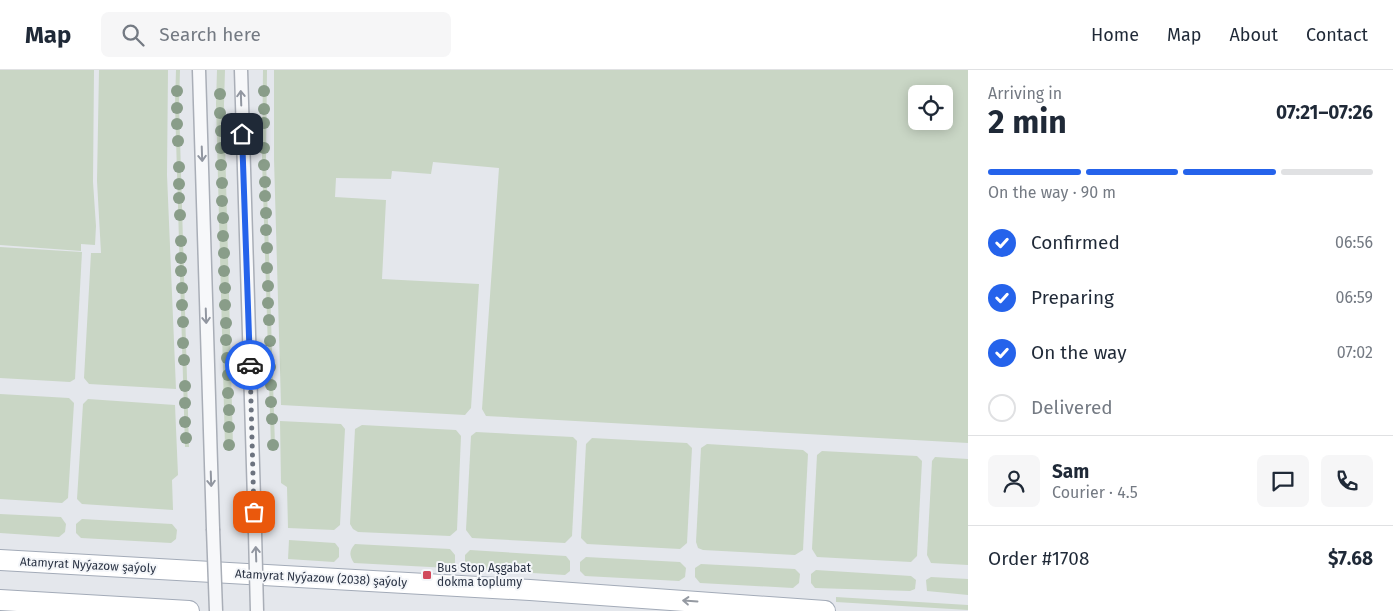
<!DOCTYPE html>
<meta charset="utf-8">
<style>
body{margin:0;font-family:"Fira Sans",sans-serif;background:#f6f6f7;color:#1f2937;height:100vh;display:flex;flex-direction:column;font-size:19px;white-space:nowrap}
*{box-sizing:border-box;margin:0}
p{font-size:16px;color:#747a83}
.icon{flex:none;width:28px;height:28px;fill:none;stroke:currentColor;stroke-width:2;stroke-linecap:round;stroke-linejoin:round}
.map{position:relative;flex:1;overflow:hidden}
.details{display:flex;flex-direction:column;background:#fff;width:425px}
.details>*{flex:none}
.fabs{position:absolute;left:908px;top:15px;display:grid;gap:10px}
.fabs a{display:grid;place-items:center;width:45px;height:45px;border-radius:8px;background:#fff;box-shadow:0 2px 12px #0003;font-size:25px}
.pin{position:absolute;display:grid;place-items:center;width:42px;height:42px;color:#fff;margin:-21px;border-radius:10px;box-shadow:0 2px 8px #0006}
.courier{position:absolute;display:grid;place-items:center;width:50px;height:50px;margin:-25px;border:4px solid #2563eb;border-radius:50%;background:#fff;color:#222;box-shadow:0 1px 6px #0007}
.head em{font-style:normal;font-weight:700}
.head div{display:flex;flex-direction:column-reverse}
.head{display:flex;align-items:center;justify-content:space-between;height:85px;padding:0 20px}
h1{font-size:32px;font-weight:700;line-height:38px}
.bar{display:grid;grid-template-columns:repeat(4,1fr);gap:8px 5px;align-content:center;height:60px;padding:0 20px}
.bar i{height:6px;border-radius:4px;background:#e0e1e3}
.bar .selected{background:#2563eb}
.bar p{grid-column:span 4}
.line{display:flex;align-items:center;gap:12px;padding:0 20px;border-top:1px solid #e0e1e3}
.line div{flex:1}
.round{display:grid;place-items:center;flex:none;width:52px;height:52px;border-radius:8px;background:#f6f6f7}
ol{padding:0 20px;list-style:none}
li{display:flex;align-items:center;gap:15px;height:55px}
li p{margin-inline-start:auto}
li .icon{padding:5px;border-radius:50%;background:#2563eb;color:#fff;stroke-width:4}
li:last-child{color:#747a83}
li i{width:28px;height:28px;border:2px solid #e0e1e3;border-radius:50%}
header{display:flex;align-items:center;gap:30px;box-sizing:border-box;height:70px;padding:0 25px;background:#fff;border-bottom:1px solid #e0e1e3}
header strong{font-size:24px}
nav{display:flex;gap:28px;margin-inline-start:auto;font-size:18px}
.search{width:350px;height:45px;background:#f6f6f7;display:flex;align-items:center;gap:12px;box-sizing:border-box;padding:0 18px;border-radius:8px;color:#747a83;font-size:19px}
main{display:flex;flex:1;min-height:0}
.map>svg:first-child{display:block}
</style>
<header>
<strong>Map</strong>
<div class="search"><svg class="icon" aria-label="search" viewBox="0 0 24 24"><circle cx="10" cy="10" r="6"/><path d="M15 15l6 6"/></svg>Search here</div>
<nav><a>Home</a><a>Map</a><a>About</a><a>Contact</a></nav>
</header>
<main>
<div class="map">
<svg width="968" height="541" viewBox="0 0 968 541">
<rect width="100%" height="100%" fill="#e4e7ec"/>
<g fill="#c9d6c5" fill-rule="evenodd">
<path d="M 0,0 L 94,0 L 93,112 L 96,156 L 95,175 L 81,174 L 81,181 L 0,175 Z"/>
<path d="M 99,0 L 168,0 L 167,105 L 176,319 L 89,314 L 84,308 L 91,183 L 101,183 L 97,111 Z"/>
<path d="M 176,0 L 180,0 L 179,34 L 189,377 L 185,377 L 175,34 Z"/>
<path d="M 217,0 L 225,0 L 224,34 L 233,376 L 225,377 L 216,34 Z"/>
<path d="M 263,0 L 267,0 L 266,89 L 275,376 L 271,376 L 262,89 Z"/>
<path d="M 274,0 L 968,0 L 968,373 L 486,346 L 482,339 L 499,98 L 433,92 L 431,104 L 392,101 L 391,109 L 336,108 L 335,127 L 386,130 L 382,209 L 479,214 L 471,338 L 465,345 L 281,335 L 274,89 ZM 916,24 L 944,24 L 944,51 L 916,51 Z"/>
<path d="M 0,177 L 82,182 L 75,309 L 70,312 L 0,308 Z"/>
<path d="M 0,324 L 69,328 L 74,333 L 68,428 L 62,433 L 0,429 Z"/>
<path d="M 88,329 L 175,335 L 178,405 L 172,410 L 173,440 L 82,434 L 77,429 L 83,334 Z"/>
<path d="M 280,351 L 341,354 L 345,359 L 340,455 L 334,460 L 288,458 L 287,417 L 281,413 Z"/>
<path d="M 362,355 L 456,360 L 461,366 L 457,460 L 450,466 L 358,462 L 353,459 L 350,454 L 355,359 Z"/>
<path d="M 476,362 L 573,367 L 577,371 L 572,466 L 565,473 L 472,468 L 466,460 L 471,366 Z"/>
<path d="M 592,368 L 687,373 L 692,378 L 687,473 L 680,479 L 587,474 L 581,468 L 586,374 Z"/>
<path d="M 707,374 L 803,380 L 808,384 L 803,480 L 795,485 L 703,480 L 698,478 L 696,472 L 701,378 Z"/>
<path d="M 822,381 L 917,386 L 922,391 L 917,486 L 911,492 L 817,487 L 812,479 L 817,385 Z"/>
<path d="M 935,387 L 968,389 L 968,495 L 931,493 L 927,485 L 932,391 Z"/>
<path d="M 0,444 L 61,447 L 66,454 L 65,462 L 59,467 L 0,463 Z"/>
<path d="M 82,449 L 172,454 L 177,460 L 176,469 L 171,473 L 81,468 L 76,463 L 76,454 Z"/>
<path d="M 289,470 L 335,473 L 339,478 L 339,487 L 334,492 L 288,489 Z"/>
<path d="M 355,474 L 450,479 L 455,485 L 455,493 L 449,498 L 354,493 C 349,485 349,481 355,474 Z"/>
<path d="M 470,480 L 566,486 L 570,491 L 570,501 L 565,505 L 469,499 L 465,495 L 465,485 Z"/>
<path d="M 586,487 L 680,492 L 686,498 L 685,507 L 679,511 L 585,506 L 580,501 L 580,492 Z"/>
<path d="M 701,494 L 795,499 L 800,504 L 799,513 L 793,518 L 700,513 L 695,507 L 695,498 Z"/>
<path d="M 816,500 L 911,506 L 916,510 L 915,519 L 910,521 L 815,518 L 811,513 L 811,504 Z"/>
<path d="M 931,507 L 968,509 L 968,525 L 927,521 L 926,510 Z"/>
<path d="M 836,527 L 968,535 L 968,540 L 836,532 Z"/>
</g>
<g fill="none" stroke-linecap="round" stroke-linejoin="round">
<g stroke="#a9aeb7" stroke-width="15">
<g id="street">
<path d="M 199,0 L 213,459"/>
<path d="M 241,0 L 255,462"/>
</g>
</g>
<g stroke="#a3abb8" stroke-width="22">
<g id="primary">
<path d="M 0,490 L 530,520 L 825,541"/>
<path d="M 0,530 L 189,541"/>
</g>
</g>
<use href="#street" stroke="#f7f8fa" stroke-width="12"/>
<use href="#primary" stroke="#fff" stroke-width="20"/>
<g stroke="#a9aeb7" stroke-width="15" stroke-linecap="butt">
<g id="street-bridge">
<path d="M 213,459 L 216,541"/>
<path d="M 255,462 L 257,541"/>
</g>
</g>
<use href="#street-bridge" stroke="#f7f8fa" stroke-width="12"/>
</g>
<g fill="#899d89">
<circle cx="177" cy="21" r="6"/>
<circle cx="264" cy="21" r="6"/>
<circle cx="220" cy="24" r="6"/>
<circle cx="177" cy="38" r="6"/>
<circle cx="264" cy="39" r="6"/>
<circle cx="220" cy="43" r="6"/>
<circle cx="264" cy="53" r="6"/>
<circle cx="177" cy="54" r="6"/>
<circle cx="221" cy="61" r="6"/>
<circle cx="178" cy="71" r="6"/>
<circle cx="221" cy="78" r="6"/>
<circle cx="264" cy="78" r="6"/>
<circle cx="221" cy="95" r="6"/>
<circle cx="264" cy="95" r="6"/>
<circle cx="179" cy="97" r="6"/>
<circle cx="265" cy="112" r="6"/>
<circle cx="222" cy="113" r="6"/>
<circle cx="179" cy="114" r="6"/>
<circle cx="265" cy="126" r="6"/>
<circle cx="179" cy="128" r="6"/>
<circle cx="222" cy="131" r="6"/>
<circle cx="266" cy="143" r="6"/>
<circle cx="180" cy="145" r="6"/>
<circle cx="223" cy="148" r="6"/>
<circle cx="266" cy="160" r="6"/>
<circle cx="223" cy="166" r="6"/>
<circle cx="181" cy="171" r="6"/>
<circle cx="267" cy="178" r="6"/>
<circle cx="224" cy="183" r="6"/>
<circle cx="181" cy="188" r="6"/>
<circle cx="267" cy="198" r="6"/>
<circle cx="181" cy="201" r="6"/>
<circle cx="224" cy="201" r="6"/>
<circle cx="268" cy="216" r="6"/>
<circle cx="182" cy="218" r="6"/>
<circle cx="225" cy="218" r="6"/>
<circle cx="268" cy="233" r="6"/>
<circle cx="182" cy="235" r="6"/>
<circle cx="225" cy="235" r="6"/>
<circle cx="269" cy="250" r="6"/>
<circle cx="183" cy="252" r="6"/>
<circle cx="226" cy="253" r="6"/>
<circle cx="226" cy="270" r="6"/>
<circle cx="270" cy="271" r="6"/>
<circle cx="183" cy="273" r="6"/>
<circle cx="227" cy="288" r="6"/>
<circle cx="184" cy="290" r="6"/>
<circle cx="270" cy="297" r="6"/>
<circle cx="228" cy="305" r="6"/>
<circle cx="271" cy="315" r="6"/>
<circle cx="185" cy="316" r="6"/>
<circle cx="228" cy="323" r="6"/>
<circle cx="271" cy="332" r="6"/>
<circle cx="185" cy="333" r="6"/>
<circle cx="229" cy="340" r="6"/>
<circle cx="272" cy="349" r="6"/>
<circle cx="185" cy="352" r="6"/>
<circle cx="229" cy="357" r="6"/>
<circle cx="186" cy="368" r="6"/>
<circle cx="229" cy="375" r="6"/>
<circle cx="273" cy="375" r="6"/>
</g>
<defs><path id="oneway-shaft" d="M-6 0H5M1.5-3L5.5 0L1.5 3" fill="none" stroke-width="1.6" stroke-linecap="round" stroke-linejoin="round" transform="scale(1.25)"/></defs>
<g stroke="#9196a0">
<use href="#oneway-shaft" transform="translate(241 28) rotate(-92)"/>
<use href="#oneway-shaft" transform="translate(202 84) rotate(88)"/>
<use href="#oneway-shaft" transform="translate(206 246) rotate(88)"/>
<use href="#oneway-shaft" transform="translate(211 409) rotate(88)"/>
<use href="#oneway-shaft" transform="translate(256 484) rotate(-92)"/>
</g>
<use stroke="#959aa2" href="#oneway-shaft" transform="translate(690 531) rotate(-176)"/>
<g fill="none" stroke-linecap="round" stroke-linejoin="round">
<path stroke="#6c737f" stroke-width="5" stroke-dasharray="0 9" d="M 250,295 L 254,442"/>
<path stroke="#2563eb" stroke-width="6" d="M 242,64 L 250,295"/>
</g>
<rect fill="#d1495b" stroke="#f4f6f9" stroke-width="2" x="422" y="500" width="10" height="10" rx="2.5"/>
<g text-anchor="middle" stroke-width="4" stroke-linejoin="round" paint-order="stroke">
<g font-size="12" fill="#2b3445" stroke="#f4f6f9">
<text transform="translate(88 495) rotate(3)" y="4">Atamyrat Nyýazow şaýoly</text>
<text transform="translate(321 508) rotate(3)" y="4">Atamyrat Nyýazow (2038) şaýoly</text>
</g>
<g font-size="12" fill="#2b3445" stroke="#f4f6f9" text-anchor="start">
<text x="437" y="502">Bus Stop Aşgabat<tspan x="437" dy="14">dokma toplumy</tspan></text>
</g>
</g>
</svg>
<div class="fabs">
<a><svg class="icon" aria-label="locate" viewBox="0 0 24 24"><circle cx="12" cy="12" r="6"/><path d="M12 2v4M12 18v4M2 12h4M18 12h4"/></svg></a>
</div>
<div class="pin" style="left:254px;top:442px;background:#ea580c"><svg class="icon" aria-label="bag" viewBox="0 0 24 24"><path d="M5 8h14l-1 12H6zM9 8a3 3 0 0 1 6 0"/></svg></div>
<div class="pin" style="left:242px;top:64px;background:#1f2937"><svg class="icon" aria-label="home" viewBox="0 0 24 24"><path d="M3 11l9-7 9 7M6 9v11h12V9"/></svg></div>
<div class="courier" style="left:250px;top:295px"><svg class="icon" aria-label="car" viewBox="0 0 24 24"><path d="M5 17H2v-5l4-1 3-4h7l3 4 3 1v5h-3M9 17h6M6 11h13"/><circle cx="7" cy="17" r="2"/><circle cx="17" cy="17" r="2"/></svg></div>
</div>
<section class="details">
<div class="head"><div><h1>2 min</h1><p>Arriving in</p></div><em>07:21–07:26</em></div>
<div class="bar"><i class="selected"></i><i class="selected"></i><i class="selected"></i><i></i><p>On the way · 90 m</p></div>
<ol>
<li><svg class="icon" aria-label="check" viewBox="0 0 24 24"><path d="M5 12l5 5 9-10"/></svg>Confirmed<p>06:56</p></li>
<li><svg class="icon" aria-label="check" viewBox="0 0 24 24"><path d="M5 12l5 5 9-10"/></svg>Preparing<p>06:59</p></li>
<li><svg class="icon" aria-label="check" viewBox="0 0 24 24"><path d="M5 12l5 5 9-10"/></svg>On the way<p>07:02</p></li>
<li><i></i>Delivered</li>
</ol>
<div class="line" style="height:90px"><a class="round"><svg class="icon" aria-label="person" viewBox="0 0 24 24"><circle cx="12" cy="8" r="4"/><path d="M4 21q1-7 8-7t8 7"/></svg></a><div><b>Sam</b><p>Courier · 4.5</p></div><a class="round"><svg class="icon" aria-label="chat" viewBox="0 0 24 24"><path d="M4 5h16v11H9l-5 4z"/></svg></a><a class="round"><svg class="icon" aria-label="phone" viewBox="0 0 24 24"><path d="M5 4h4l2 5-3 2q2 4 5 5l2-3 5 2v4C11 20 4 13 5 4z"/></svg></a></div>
<div class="line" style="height:65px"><div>Order #1708</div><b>$7.68</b></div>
</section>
</main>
